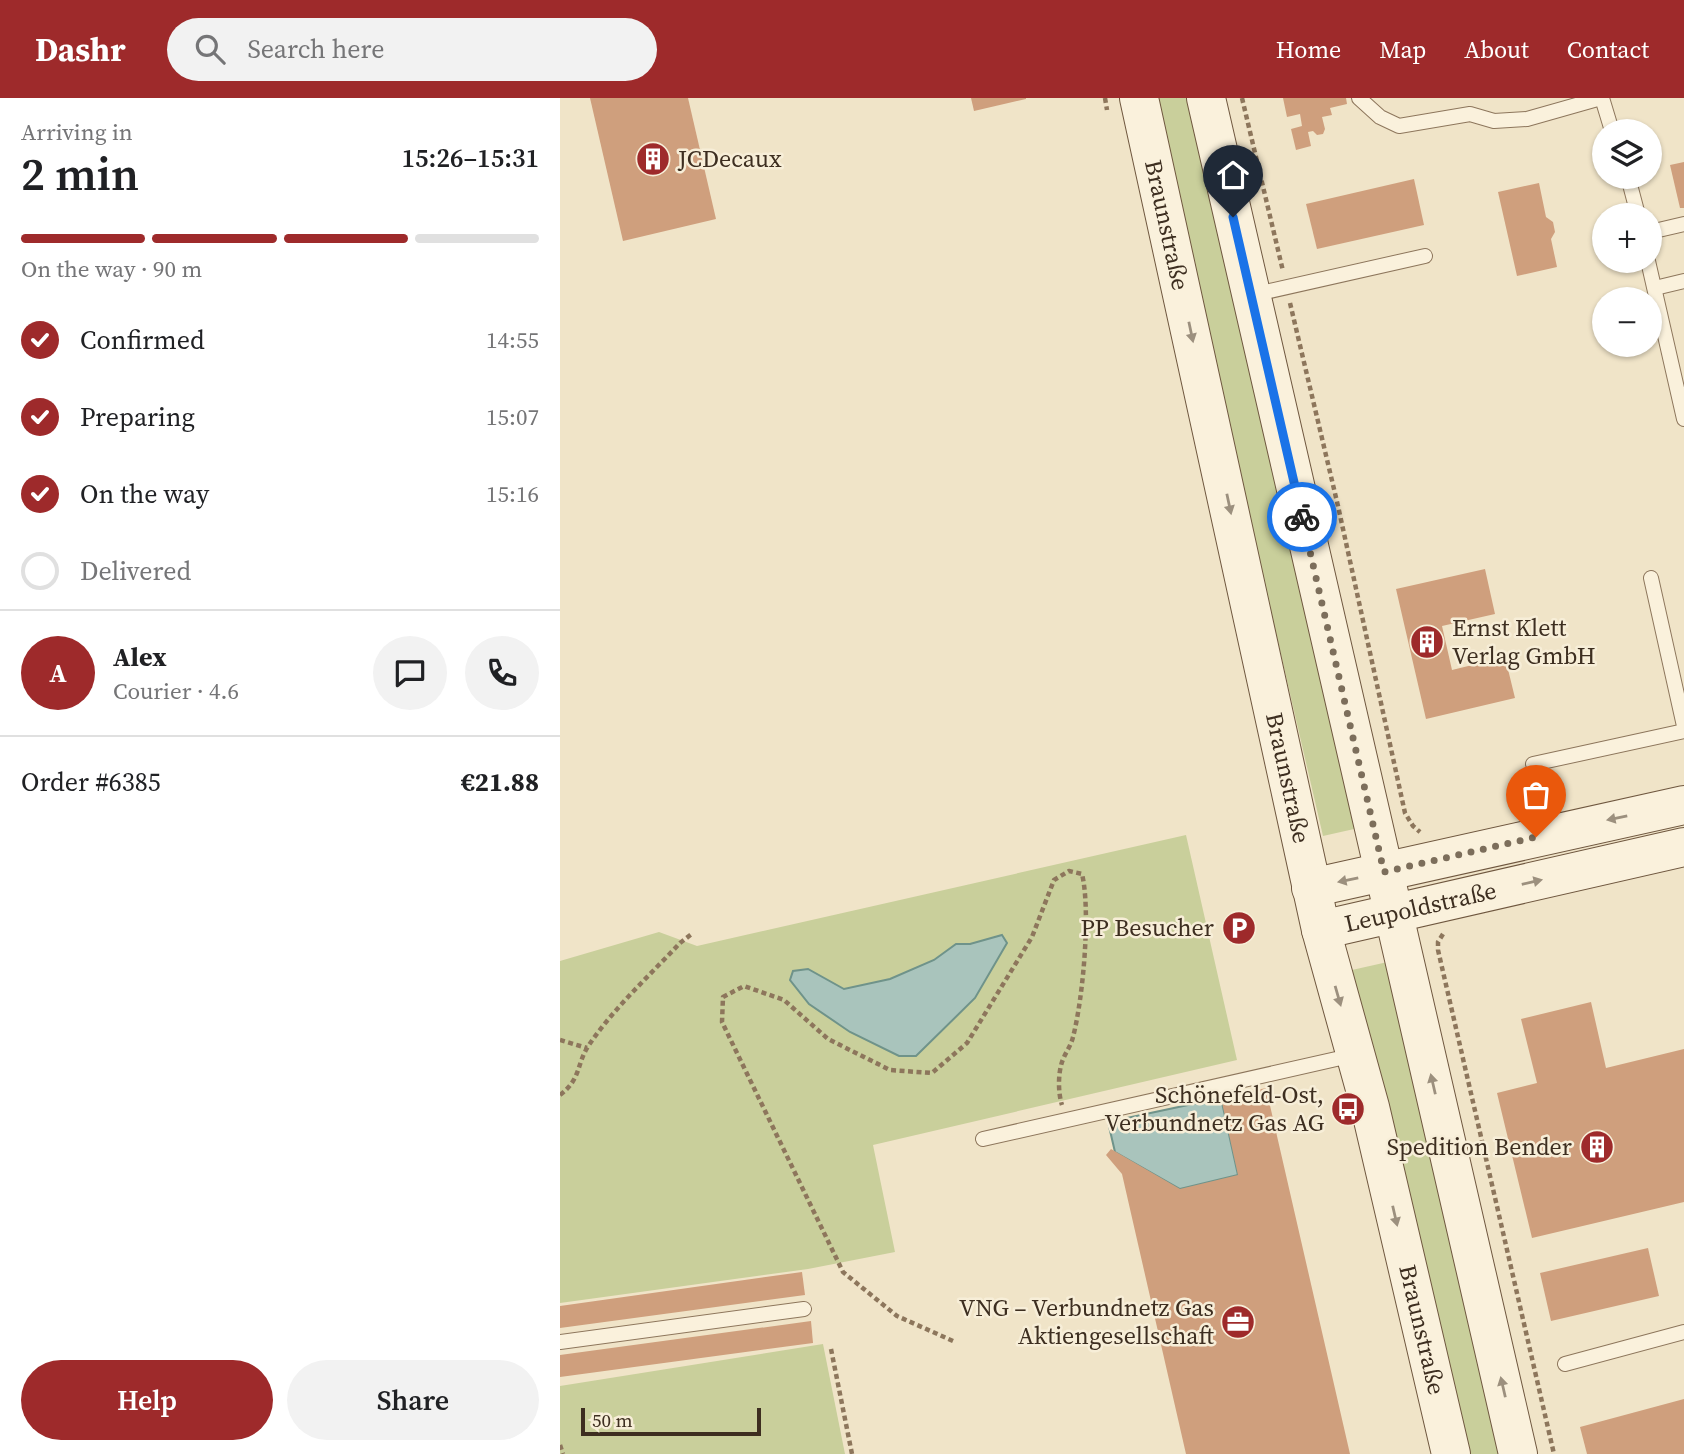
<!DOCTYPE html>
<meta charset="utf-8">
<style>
body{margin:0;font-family:"Source Serif 4",serif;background:#f2f2f2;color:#202124;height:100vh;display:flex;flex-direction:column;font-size:26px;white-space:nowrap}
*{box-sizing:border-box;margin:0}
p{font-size:23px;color:#757577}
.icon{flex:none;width:38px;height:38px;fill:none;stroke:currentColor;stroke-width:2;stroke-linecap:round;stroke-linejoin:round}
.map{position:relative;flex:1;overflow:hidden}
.details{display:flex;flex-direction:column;background:#fff;width:560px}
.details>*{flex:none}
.controls{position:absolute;left:1032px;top:21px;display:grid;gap:14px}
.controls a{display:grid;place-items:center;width:70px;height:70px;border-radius:50%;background:#fff;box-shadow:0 2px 5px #0004;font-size:35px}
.scale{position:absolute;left:21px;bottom:18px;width:180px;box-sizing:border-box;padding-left:7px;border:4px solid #3d2e20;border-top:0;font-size:19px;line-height:24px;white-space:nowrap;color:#3d2e20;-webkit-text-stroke:5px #f7eed8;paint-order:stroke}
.pin{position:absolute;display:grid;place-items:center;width:60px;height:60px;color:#fff;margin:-72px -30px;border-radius:50% 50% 50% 0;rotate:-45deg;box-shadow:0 0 7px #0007}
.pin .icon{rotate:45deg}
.courier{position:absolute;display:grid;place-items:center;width:70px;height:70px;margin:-35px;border:5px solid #1a73e8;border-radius:50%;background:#fff;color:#222;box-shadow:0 2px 9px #0007}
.overview em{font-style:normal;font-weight:600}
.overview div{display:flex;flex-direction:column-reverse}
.overview{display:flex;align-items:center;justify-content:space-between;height:119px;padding:0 21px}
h1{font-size:46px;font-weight:600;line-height:52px}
.bar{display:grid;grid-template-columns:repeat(4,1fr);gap:10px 7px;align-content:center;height:84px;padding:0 21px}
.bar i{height:9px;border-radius:5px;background:#e0e0e0}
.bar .active{background:#9e2a2b}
.bar p{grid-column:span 4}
.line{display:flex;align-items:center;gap:18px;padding:0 21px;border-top:2px solid #e0e0e0}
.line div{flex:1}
.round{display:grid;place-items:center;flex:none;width:74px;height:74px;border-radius:37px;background:#f2f2f2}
ol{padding:0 21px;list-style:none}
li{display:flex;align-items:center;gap:21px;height:77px}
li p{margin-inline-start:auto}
li .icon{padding:7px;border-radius:50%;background:#9e2a2b;color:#fff;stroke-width:4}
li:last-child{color:#757577}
li i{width:38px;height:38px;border:4px solid #e0e0e0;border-radius:50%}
.button{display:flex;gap:14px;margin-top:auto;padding:14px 21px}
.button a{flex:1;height:80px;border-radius:42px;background:#9e2a2b;color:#fff;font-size:28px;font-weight:600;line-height:80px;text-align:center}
.button a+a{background:#f2f2f2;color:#202124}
header{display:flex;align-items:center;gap:42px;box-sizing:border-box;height:98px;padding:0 35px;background:#9e2a2b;color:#fff}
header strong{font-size:33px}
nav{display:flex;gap:38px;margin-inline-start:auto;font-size:24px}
.search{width:490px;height:63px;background:#f2f2f2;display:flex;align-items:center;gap:18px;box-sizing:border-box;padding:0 24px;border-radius:38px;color:#757577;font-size:26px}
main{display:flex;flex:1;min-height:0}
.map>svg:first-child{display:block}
</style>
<header>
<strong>Dashr</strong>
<div class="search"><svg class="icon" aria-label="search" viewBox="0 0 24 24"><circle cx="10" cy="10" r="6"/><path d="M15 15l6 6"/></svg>Search here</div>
<nav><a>Home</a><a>Map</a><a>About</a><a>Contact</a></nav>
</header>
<main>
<section class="details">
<div class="overview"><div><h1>2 min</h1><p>Arriving in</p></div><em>15:26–15:31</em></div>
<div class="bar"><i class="active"></i><i class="active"></i><i class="active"></i><i></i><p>On the way · 90 m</p></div>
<ol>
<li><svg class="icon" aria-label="check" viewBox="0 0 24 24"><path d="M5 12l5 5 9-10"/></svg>Confirmed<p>14:55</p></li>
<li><svg class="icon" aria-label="check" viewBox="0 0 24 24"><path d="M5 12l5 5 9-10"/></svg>Preparing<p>15:07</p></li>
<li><svg class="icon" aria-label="check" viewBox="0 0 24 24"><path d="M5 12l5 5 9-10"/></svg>On the way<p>15:16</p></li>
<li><i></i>Delivered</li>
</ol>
<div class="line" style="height:126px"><b class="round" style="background:#9e2a2b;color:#fff">A</b><div><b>Alex</b><p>Courier · 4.6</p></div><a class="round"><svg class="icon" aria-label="chat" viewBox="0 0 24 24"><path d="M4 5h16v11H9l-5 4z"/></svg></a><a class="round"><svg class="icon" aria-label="phone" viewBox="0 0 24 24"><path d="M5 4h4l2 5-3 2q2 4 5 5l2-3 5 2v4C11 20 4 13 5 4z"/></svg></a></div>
<div class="line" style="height:91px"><div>Order #6385</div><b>€21.88</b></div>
<div class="button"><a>Help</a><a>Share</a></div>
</section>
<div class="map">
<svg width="1124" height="1356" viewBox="0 0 1124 1356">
<rect width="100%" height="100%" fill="#f0e4c8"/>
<g fill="#c9cf9b">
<path d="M 592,0 L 634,0 L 803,729 L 763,738 Z"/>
<path d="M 626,737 L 677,962 L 313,1047 L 335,1154 L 248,1171 L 0,1205 L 0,863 L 99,834 L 137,848 Z"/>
<path d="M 832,863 L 945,1356 L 904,1356 L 792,872 Z"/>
<path d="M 263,1246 L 285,1356 L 0,1356 L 0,1288 Z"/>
</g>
<g fill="#a9c4bc" stroke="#6f938a" stroke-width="2">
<path d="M 442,837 L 447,845 L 415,900 L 356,958 L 339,958 L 290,934 L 249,906 L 230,882 L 233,873 L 248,871 L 284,891 L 330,881 L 374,862 L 396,846 L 410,846 Z"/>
<path d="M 661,1000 L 678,1077 L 620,1091 L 555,1054 L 548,1024 Z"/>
</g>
<g fill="#cf9f7d">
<path d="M 30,0 L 128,0 L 156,121 L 63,143 Z"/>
<path d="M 411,0 L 466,0 L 466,1 L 414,13 Z"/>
<path d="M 723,0 L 786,0 L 787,6 L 770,10 L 772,17 L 762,19 L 765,31 L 763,36 L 757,37 L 753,33 L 748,34 L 751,48 L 736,52 L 731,31 L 742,28 L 740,16 L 727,19 Z"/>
<path d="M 1124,64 L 1124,110 L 1120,110 L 1110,67 Z"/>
<path d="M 854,81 L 864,127 L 757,151 L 746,106 Z"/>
<path d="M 979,85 L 986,119 L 993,124 L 995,134 L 991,141 L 997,169 L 957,178 L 938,94 Z"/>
<path d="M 925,471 L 935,516 L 882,528 L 892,572 L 945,559 L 955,600 L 866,621 L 836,491 Z"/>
<path d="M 1031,904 L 1046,970 L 1124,951 L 1124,1104 L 972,1140 L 937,995 L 977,985 L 961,921 Z"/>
<path d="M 706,990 L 790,1356 L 626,1356 L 562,1076 L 546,1057 L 551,1051 L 620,1091 L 678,1077 L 661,1000 Z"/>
<path d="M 1088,1150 L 1099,1198 L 991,1223 L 980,1175 Z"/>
<path d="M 242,1174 L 245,1197 L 0,1230 L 0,1208 Z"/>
<path d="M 251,1223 L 253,1245 L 0,1279 L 0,1257 Z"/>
<path d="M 1124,1301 L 1124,1356 L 1027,1356 L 1020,1329 Z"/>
</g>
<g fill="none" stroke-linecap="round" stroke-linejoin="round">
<g stroke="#8d765c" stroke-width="16">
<g id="service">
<path d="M 799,0 L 820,19 L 839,28 L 910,16 L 934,23 L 967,21 L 1041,0"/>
<path d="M 1042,0 L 1052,33"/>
<path d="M 1068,79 L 1078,117"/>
<path d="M 1090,134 L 1124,126"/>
<path d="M 1088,163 L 1124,321"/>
<path d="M 1095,190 L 1124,183"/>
<path d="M 692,197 L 865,158"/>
<path d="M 1091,480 L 1124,628"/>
<path d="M 973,666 L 1124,633"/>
<path d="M 423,1041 L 794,957"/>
<path d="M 0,1244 L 244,1211"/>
<path d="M 1005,1266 L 1124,1234"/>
</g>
</g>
<g stroke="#6f573f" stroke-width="40">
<g id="secondary">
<path id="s1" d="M 579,0 L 761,832 L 810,1009 L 891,1356"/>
<path d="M 646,0 L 958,1356"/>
<path d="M 751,790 L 1124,707"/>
<path id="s2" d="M 761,832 L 1124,749"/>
</g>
</g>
<g stroke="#8d765c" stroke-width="4.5" stroke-dasharray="5 3.5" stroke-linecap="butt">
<path d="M 545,0 L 547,12"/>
<path d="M 682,0 L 723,173"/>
<path d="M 730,205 L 778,408 L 845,715 L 853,728 L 860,734"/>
<path d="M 883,836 L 878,844 L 878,852 L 994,1356"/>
<path d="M 0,942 L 27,950"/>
<path d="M 0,997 C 22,980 16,966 29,947 C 53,911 90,877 120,845 L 133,835"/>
<path d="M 393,1243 L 337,1218 L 283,1174 L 162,924 L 163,899 L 184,888 L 224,902 L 268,941 L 330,972 L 372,975 L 407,945 L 472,839 L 494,782 L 509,773 L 522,776 C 531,813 523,901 513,939 C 511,948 505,955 502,964 C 498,976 498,995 502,1007"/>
<path d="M 271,1251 L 292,1356"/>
<path d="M 0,1347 L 3,1356"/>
</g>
<use href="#service" stroke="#faf1dc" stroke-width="14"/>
<use href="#secondary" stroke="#faf1dc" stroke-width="38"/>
</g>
<defs><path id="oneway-solid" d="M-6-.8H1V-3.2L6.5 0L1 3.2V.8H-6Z" transform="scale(1.75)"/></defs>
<g fill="#9c907e">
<use href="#oneway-solid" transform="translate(631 234) rotate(78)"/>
<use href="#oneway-solid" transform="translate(669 406) rotate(78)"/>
<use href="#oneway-solid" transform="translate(1057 720) rotate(168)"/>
<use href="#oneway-solid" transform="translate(788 782) rotate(168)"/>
<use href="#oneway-solid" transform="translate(972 784) rotate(-13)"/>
<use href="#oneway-solid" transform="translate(778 898) rotate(74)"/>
<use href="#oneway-solid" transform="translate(873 986) rotate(-103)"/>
<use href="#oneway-solid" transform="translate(835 1118) rotate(77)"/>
<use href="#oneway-solid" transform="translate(943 1289) rotate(-103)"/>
</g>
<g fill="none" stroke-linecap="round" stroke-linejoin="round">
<path stroke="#7c6e5b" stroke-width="7" stroke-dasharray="0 12.6" d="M 742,419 L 824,774 L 976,739"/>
<path stroke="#1a73e8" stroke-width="9" d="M 673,119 L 742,419"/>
</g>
<defs>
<g id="building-disc" transform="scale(1.75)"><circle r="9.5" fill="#9e2a2b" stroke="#f7eed8"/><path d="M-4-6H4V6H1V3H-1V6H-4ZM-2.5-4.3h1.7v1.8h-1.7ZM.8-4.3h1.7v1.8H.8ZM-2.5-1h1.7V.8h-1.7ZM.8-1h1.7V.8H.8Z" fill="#fff"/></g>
<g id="parking-disc" transform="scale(1.75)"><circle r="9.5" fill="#9e2a2b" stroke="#f7eed8"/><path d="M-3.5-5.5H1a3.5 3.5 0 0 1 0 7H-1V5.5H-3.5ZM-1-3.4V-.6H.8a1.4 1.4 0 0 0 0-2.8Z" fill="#fff"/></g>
<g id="bus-disc" transform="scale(1.75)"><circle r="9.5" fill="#9e2a2b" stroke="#f7eed8"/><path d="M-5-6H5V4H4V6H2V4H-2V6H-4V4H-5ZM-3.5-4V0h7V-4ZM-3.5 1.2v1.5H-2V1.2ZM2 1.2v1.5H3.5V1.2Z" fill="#fff"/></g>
<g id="office-disc" transform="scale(1.75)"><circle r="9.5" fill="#9e2a2b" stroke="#f7eed8"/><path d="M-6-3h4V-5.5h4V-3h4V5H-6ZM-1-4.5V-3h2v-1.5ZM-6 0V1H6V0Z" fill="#fff"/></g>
</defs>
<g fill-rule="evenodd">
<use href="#building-disc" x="93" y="61"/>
<use href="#building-disc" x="867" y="544"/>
<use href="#parking-disc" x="679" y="830"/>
<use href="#bus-disc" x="788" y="1011"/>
<use href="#building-disc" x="1037" y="1049"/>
<use href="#office-disc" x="678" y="1224"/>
</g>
<g text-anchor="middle" stroke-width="5" stroke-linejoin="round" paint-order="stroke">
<g font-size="24" fill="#3d2e20" stroke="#f7eed8" text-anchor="end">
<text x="118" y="69" text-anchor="start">JCDecaux</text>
<text x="892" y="538" text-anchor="start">Ernst Klett<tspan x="892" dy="28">Verlag GmbH</tspan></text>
<text x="654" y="838">PP Besucher</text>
<text x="764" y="1005">Schönefeld-Ost,<tspan x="764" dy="28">Verbundnetz Gas AG</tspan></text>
<text x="1012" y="1057">Spedition Bender</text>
<text x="654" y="1218">VNG – Verbundnetz Gas<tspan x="654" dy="28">Aktiengesellschaft</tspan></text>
</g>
<g font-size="24" fill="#3d2e20" stroke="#f7eed8">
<text dy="8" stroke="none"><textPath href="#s1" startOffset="130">Braunstraße</textPath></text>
<text dy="8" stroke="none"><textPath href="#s1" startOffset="696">Braunstraße</textPath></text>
<text dy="8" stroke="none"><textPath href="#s2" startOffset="102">Leupoldstraße</textPath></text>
<text dy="8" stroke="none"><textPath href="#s1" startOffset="1264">Braunstraße</textPath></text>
</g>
</g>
</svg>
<div class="controls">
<a><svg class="icon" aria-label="layers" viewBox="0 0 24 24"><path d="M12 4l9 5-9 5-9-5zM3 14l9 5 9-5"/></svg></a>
<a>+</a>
<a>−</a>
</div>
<div class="scale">50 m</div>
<div class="pin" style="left:976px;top:739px;background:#ea580c"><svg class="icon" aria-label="bag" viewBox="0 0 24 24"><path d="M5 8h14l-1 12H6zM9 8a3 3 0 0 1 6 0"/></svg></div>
<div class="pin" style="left:673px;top:119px;background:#1f2937"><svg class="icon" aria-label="home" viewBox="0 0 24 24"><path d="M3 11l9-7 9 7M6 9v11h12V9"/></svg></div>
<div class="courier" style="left:742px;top:419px"><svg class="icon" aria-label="bike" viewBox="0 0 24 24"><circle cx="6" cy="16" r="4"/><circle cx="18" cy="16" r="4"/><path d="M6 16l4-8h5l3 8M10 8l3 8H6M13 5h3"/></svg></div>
</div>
</main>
